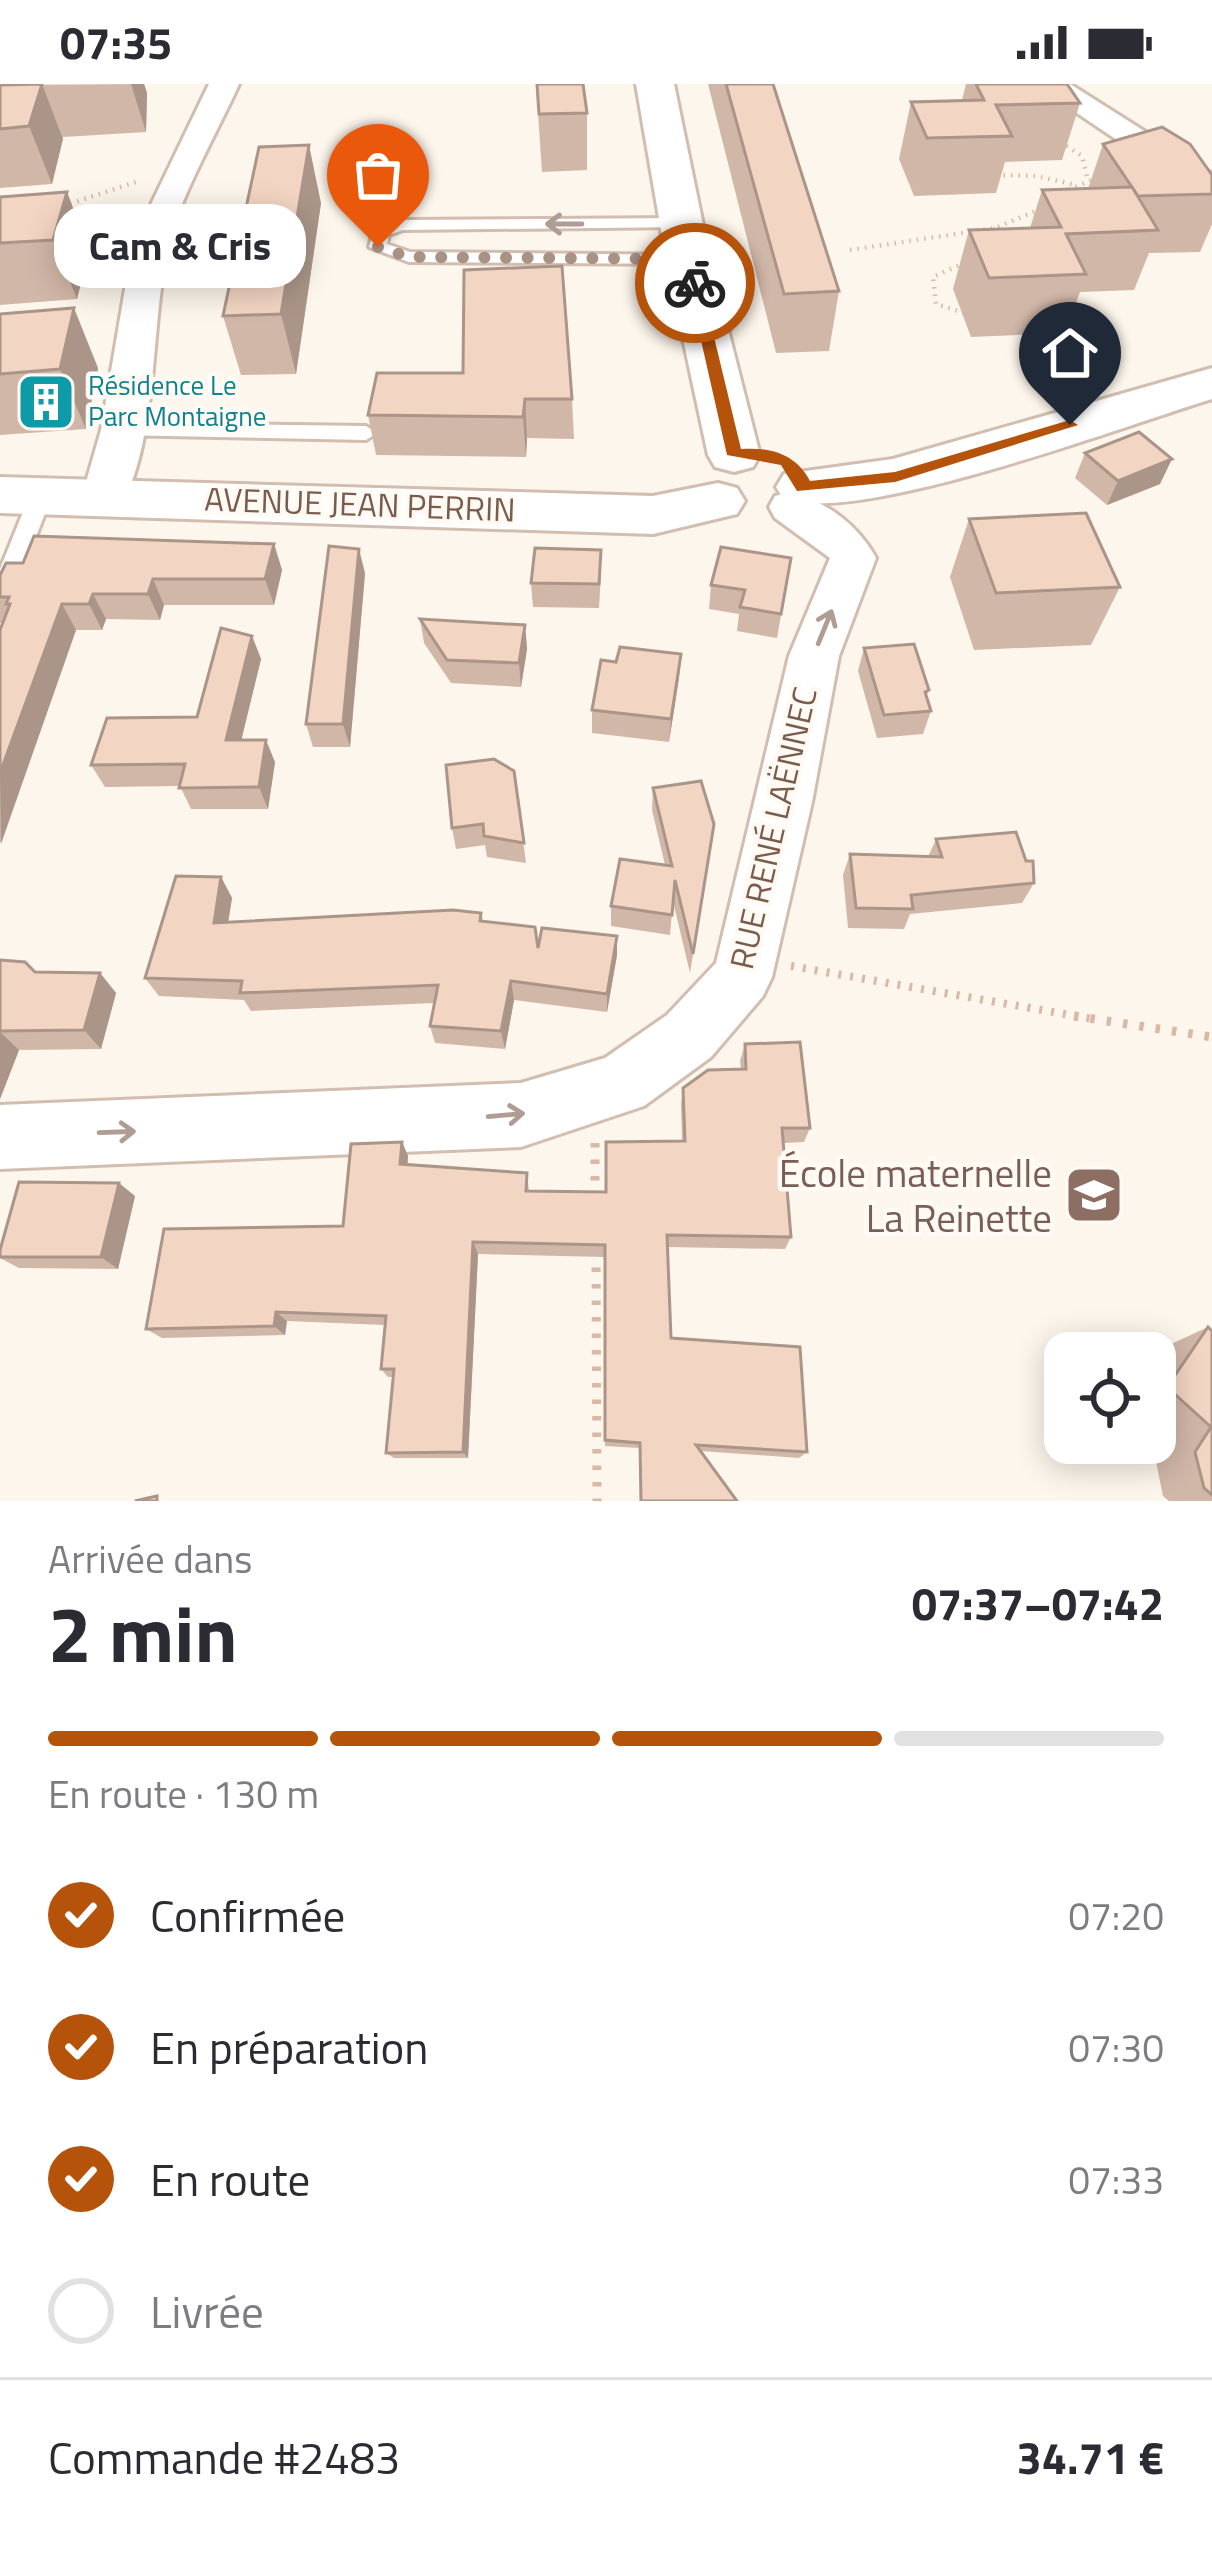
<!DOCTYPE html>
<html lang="fr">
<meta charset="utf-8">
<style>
body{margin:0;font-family:"Titillium Web",sans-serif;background:#f2f2f3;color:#2b2b33;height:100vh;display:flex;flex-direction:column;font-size:45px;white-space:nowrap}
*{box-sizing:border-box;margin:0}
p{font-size:39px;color:#7c7c81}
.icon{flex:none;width:66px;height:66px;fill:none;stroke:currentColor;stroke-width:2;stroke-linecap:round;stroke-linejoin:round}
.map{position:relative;height:1417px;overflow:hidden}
.side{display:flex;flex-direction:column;background:#fff;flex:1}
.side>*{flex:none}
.controls{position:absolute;left:1044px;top:1248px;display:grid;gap:24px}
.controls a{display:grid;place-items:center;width:132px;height:132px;border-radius:24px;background:#fff;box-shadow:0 6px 30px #0003;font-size:60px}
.pin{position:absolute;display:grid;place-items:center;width:102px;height:102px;color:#fff;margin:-123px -51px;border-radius:50% 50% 50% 0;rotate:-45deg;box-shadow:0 0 12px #0007}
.pin .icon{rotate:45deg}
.courier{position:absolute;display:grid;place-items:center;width:120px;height:120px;margin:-60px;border:9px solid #b45309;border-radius:50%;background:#fff;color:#222;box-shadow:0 3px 15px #0007}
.bubble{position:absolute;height:84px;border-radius:36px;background:#fff;box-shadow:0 6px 30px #0003;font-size:39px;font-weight:700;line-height:84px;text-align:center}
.headline em{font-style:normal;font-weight:700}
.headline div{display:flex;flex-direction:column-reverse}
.headline{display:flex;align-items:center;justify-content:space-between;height:204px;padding:0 48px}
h1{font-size:78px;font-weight:700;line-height:90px}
.bar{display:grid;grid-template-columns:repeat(4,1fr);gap:18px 12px;align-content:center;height:144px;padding:0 48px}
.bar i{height:15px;border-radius:9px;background:#e1e1e2}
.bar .current{background:#b45309}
.bar p{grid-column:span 4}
.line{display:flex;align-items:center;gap:30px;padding:0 48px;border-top:3px solid #e1e1e2}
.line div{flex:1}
ol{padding:0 48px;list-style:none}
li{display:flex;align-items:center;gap:36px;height:132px}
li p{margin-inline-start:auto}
li .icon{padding:12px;border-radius:50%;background:#b45309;color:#fff;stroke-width:4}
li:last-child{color:#7c7c81}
li i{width:66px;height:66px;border:6px solid #e1e1e2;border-radius:50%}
.status{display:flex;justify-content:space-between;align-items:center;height:84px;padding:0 60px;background:#fff;direction:ltr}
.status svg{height:33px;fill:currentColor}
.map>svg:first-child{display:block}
</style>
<div class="status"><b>07:35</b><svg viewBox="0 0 49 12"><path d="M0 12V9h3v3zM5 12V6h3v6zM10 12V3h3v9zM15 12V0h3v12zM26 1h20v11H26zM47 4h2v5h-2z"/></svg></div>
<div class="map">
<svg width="1212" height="1417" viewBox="0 0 1212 1417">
<rect width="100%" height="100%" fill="#fdf6ec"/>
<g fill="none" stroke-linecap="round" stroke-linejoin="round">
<g stroke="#d1beb0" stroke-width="6">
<g id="service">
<path d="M 681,134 L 687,135 L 687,143 L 403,146 L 389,151 L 387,160 L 410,168 L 694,171 L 694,179 L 688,180 L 409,178 L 369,163 L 374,144 L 402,136 Z"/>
<path d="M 122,339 L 366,342 L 377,349 L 366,356 L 115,351 L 115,341 Z"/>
<path d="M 41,404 L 52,411 L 12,515 L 0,524 L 0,485 L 30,411 Z"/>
</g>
</g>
<g stroke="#d1beb0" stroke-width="6">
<g id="minor">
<path d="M 209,0 L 239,0 C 218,47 180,112 169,160 C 150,235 159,358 120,423 L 104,427 L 88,423 L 82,412 L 101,346 L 133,158 Z"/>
<path d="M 1034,0 L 1070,0 L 1212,90 L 1212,115 L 1200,112 Z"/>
<path d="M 791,408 C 827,418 858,441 876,474 L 839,572 L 812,718 L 772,893 L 763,912 L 711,973 L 644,1022 L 521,1063 L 0,1085 L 0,1021 L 521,999 L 605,974 L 667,931 L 716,879 L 789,572 L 830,474 L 775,434 L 769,423 L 775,412 Z"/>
</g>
</g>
<g stroke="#d1beb0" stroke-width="6">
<g id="tertiary">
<path d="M 636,0 L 674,0 L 710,175 L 760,371 L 753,383 L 734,388 L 715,383 L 708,371 L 666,175 Z"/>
<path d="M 1212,284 L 1212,315 C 1120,343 867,439 784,416 L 776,403 L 784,390 L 893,375 Z"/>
<path d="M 0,393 L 653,412 L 718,399 L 737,404 L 745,417 L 737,430 L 653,450 L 0,429 Z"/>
</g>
</g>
<g stroke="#d9b8a5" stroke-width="4.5" stroke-dasharray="1.5 6" stroke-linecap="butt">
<path d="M 1060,58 L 1082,72 L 1088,97"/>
<path d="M 996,91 L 1036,92 L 1076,101"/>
<path d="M 1062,109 L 1098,93"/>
<path d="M 63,122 L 139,97"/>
<path d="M 850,166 L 995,144 L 1041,125"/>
<path d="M 964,229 L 936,220 L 933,193 L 966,178"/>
</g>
<path stroke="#d9b8a5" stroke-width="8" stroke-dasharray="3 9" stroke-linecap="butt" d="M 791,882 L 1093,935"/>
<g stroke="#d9b8a5" stroke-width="9" stroke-dasharray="4.5 12" stroke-linecap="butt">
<path d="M 1074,932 L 1212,953"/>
<path d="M 595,1059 L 595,1116"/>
<path d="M 596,1167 L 597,1417"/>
</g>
<use href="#service" fill="#fff" fill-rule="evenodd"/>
<use href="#minor" fill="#fff" fill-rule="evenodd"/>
<use href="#tertiary" fill="#fff" fill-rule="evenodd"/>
</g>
<g fill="#d1b7a8">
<path d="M 144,0 L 147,9 L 146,48 L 63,53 L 52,100 L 0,104 L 0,1 Z"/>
<path d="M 536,0 L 583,0 L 587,29 L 587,86 L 542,88 Z"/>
<path d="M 708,0 L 773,0 L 839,207 L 829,267 L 776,269 Z"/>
<path d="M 966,0 L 1067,0 L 1080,19 L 1062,76 L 1005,78 L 996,109 L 914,112 L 899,75 L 911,18 L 962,16 Z"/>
<path d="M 1103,60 L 1212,91 L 1212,140 L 1200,168 L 1149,169 L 1134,206 L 1080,208 L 1065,249 L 971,253 L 953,205 L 969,146 L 1030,144 L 1042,106 L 1088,105 Z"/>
<path d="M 67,108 L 89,167 L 77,215 L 0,221 L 0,113 Z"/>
<path d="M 321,119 L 296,290 L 241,291 L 223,232 Z"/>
<path d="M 0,230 L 98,284 L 86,345 L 0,351 Z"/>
<path d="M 463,289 L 572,315 L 574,355 L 527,354 L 526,373 L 376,371 L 368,331 Z"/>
<path d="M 1085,369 L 1160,400 L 1107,421 L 1075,394 Z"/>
<path d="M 969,435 L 1120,503 L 1091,561 L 974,566 L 950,493 Z"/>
<path d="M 274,460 L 282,486 L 274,521 L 164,521 L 160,536 L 106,535 L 102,546 L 76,546 L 0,760 L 0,546 L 3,539 L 0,539 L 0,491 Z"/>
<path d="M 791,474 L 777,554 L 737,547 L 739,530 L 709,525 L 711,501 Z"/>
<path d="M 365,489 L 350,663 L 313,663 L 306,640 Z"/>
<path d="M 601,490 L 599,524 L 533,523 L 531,499 Z"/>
<path d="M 420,535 L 525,541 L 527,565 L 521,603 L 451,599 L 424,559 Z"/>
<path d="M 252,552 L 261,575 L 241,656 L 275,678 L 268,725 L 191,725 L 180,702 L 105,703 L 91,681 L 197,633 Z"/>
<path d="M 864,564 L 929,606 L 926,613 L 931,627 L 923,650 L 877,654 L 858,587 Z"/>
<path d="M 681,570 L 669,658 L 592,649 L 592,626 L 616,578 Z"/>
<path d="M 514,687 L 526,779 L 487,773 L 485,761 L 456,765 L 452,744 Z"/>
<path d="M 653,704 L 714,740 L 690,889 L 673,817 L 670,851 L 611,842 L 611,822 L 665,781 L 652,726 Z"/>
<path d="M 936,755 L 1034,799 L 1022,819 L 910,830 L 904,845 L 848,844 L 843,791 L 850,770 L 928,773 Z"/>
<path d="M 221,793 L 232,814 L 228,838 L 481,829 L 483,837 L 538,864 L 617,852 L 617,871 L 607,928 L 514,916 L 505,965 L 435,959 L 430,942 L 434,919 L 251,927 L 244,916 L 159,912 L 145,894 Z"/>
<path d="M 0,876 L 35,888 L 100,889 L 116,909 L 101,965 L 19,966 L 0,1015 Z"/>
<path d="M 745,960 L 810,1044 L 804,1058 L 783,1059 L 791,1153 L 785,1165 L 668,1163 L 671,1254 L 807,1368 L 799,1374 L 701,1367 L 737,1417 L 640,1417 L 639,1364 L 605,1362 L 605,1173 L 478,1170 L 468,1374 L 394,1374 L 386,1369 L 393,1293 L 388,1293 L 381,1285 L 385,1241 L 287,1237 L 285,1251 L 162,1254 L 146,1245 L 343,1142 L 402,1058 L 408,1072 L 408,1081 L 527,1089 L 529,1107 L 606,1108 L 682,1057 L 681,1020 L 683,1004 L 741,985 L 740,977 Z"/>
<path d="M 135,1112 L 118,1185 L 19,1184 L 0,1174 L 0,1166 Z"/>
<path d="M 1208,1243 L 1212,1247 L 1212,1417 L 1169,1417 L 1163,1412 L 1156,1378 L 1171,1354 L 1155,1340 L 1155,1281 L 1169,1261 Z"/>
</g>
<g fill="#aa9588">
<path d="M 42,0 L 63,55 L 52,100 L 29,42 Z"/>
<path d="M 131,0 L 144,0 L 147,9 L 146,48 Z"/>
<path d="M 309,61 L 321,119 L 296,290 L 281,230 Z"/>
<path d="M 67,108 L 89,167 L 77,215 L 53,156 Z"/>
<path d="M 74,224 L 98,284 L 86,345 L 60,285 Z"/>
<path d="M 525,315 L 527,354 L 526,373 L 523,333 Z"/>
<path d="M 1172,375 L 1160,400 L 1107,421 L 1118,397 Z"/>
<path d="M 274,460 L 282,486 L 274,521 L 265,495 Z"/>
<path d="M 359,465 L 365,489 L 350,663 L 343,640 Z"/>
<path d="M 153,495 L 164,521 L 160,536 L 148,510 Z"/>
<path d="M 93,510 L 106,535 L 102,546 L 89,520 Z"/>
<path d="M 62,520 L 76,546 L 1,760 L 0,689 Z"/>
<path d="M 525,541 L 527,565 L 521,603 L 519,579 Z"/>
<path d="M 252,552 L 261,575 L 236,678 L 226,656 Z"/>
<path d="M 681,570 L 679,594 L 669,658 L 671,635 Z"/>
<path d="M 266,656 L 275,678 L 268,725 L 259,703 Z"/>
<path d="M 221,793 L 232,814 L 225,858 L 214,839 Z"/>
<path d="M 617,852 L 617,871 L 607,928 L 607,910 Z"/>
<path d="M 100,889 L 116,909 L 101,965 L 84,946 Z"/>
<path d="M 511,897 L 514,916 L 505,965 L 501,947 Z"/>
<path d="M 0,948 L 19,966 L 0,1015 Z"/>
<path d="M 402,1058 L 408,1072 L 406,1094 L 400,1080 Z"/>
<path d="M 119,1099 L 135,1112 L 118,1185 L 101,1173 Z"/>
<path d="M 473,1158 L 478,1170 L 468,1374 L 463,1368 Z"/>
<path d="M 276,1228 L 287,1237 L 285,1251 L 274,1242 Z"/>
</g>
<g fill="#f3d5c3" stroke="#aa9588" stroke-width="3">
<path d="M 42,0 L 29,42 L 0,45 L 0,1 Z"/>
<path d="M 537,0 L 583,0 L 587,29 L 539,30 Z"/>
<path d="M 726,0 L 773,0 L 839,207 L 784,210 Z"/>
<path d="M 976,0 L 1067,0 L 1080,19 L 996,21 L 1012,52 L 927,54 L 911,18 L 984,16 Z"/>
<path d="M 1162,43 L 1190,60 L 1212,91 L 1212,110 L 1138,112 L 1103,60 Z"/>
<path d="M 309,61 L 281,230 L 223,232 L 259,63 Z"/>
<path d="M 1132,103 L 1158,146 L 1066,150 L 1086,190 L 989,194 L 969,146 L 1061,143 L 1042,106 Z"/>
<path d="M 67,108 L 53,156 L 0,159 L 0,113 Z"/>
<path d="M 562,182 L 572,315 L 525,315 L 523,333 L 368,331 L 377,289 L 463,289 L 464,186 Z"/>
<path d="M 74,224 L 60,285 L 0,290 L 0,230 Z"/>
<path d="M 1139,348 L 1172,375 L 1118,397 L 1085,369 Z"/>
<path d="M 1086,429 L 1120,503 L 996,509 L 969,435 Z"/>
<path d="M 34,452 L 274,460 L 265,495 L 153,495 L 148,510 L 93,510 L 89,520 L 62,520 L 0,689 L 0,546 L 10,520 L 6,520 L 9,513 L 0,513 L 0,491 L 6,479 L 23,479 Z"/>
<path d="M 329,462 L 359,465 L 343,640 L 306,640 Z"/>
<path d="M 721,463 L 791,474 L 781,530 L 740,523 L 745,506 L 711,501 Z"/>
<path d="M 535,464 L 601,466 L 599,500 L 531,499 Z"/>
<path d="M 420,535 L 525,541 L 519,579 L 447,576 Z"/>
<path d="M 221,544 L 252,552 L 226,656 L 266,656 L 259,703 L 179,704 L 185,680 L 91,681 L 107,634 L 197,633 Z"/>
<path d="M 914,560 L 929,606 L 925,608 L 931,627 L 884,631 L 864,564 Z"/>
<path d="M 620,563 L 681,570 L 671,635 L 592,626 L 601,576 L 616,578 Z"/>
<path d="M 494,675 L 514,687 L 524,759 L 484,752 L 483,740 L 452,744 L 446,681 Z"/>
<path d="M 701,697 L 714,740 L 693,870 L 675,796 L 672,831 L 611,822 L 620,775 L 672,782 L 653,704 Z"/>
<path d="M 1016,748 L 1026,777 L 1033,777 L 1034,799 L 911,811 L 913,825 L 856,824 L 850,770 L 942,773 L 936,755 Z"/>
<path d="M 176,792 L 221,793 L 214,839 L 453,826 L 481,829 L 480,837 L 535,843 L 538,864 L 542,844 L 617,852 L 607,910 L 511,897 L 501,947 L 430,942 L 438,901 L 240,909 L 242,897 L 145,894 Z"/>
<path d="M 0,876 L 25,878 L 35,888 L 100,889 L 84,946 L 0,947 Z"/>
<path d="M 800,958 L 810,1044 L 782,1044 L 791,1153 L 667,1151 L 671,1254 L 800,1263 L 807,1368 L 696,1361 L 737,1417 L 641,1417 L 640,1359 L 605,1356 L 605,1161 L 473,1158 L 463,1368 L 386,1369 L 394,1285 L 381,1285 L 386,1232 L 276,1228 L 274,1242 L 146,1245 L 164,1145 L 343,1142 L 351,1060 L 402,1058 L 400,1080 L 527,1089 L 526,1107 L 606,1108 L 606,1058 L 685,1057 L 683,1004 L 708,986 L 746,985 L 745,960 Z"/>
<path d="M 19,1098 L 119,1099 L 101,1173 L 0,1173 L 0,1166 Z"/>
<path d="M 1208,1243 L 1212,1247 L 1212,1411 L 1204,1404 L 1195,1368 L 1211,1343 L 1167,1303 Z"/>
<path d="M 157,1412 L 157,1417 L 135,1417 Z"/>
</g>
<defs><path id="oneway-shaft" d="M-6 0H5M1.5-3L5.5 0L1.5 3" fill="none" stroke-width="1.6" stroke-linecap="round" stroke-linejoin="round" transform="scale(3)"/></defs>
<g stroke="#af9d94">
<use href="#oneway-shaft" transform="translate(564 140) rotate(180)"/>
<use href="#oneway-shaft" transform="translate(825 543) rotate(-68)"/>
<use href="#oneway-shaft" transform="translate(506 1031) rotate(-5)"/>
<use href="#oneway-shaft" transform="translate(117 1048) rotate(-2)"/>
</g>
<path fill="#b45309" d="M 695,195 L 701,199 L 741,365 C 770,363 796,370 810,397 L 895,388 L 1070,336 L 1078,341 L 895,398 L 797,407 L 781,381 L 727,371 L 688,199 Z"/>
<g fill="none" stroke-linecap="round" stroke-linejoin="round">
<path stroke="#a89285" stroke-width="12" stroke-dasharray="0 21.6" d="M 378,163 L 409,173 L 688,175 L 695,199"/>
</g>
<defs>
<g id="building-square" transform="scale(3)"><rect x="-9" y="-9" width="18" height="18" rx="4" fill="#0f9aa8" stroke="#fffaf3"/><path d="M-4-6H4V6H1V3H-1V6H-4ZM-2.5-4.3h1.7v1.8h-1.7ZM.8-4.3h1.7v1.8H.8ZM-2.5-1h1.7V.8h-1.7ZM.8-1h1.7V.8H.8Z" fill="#fff"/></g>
<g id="school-square" transform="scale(3)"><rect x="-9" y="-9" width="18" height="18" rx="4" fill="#8d6e63" stroke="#fffaf3"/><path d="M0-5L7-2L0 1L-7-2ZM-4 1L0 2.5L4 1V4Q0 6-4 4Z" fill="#fff"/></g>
</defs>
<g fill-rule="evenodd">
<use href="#building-square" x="46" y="318"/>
<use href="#school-square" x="1094" y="1111"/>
</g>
<g text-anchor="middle" stroke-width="9" stroke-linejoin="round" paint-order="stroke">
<g font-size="27" fill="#0d838f" stroke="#fffaf3" text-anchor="start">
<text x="88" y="311">Résidence Le<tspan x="88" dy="31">Parc Montaigne</tspan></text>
</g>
<g font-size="33" fill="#7a5c4d" stroke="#fffaf3">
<text transform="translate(360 420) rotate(2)" y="12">AVENUE JEAN PERRIN</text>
<text transform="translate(773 744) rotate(-77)" y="12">RUE RENÉ LAËNNEC</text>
</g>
<g font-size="39" fill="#785e54" stroke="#fffaf3" text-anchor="end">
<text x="1052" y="1103">École maternelle<tspan x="1052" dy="45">La Reinette</tspan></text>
</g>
</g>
</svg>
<div class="controls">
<a><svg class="icon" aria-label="locate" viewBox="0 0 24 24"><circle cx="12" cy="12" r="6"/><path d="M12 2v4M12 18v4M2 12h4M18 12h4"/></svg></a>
</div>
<div class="pin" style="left:378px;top:163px;background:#ea580c"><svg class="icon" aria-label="bag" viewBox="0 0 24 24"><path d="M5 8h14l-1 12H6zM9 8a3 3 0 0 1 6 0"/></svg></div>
<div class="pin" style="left:1070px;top:341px;background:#1f2937"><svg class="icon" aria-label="home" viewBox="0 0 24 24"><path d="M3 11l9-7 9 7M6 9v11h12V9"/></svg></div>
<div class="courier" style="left:695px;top:199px"><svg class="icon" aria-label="bike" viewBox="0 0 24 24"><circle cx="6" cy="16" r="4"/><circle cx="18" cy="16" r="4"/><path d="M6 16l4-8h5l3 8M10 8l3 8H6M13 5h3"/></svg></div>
<div class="bubble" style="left:54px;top:120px;width:252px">Cam &amp; Cris</div>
</div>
<section class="side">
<div class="headline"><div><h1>2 min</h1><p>Arrivée dans</p></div><em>07:37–07:42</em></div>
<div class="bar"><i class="current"></i><i class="current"></i><i class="current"></i><i></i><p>En route · 130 m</p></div>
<ol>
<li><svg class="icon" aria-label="check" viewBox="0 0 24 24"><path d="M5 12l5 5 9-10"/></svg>Confirmée<p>07:20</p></li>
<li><svg class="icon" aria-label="check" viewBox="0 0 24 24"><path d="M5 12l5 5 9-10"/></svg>En préparation<p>07:30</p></li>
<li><svg class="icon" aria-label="check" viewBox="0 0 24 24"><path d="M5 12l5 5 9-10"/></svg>En route<p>07:33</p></li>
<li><i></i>Livrée</li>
</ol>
<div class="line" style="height:156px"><div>Commande #2483</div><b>34.71 €</b></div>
</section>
